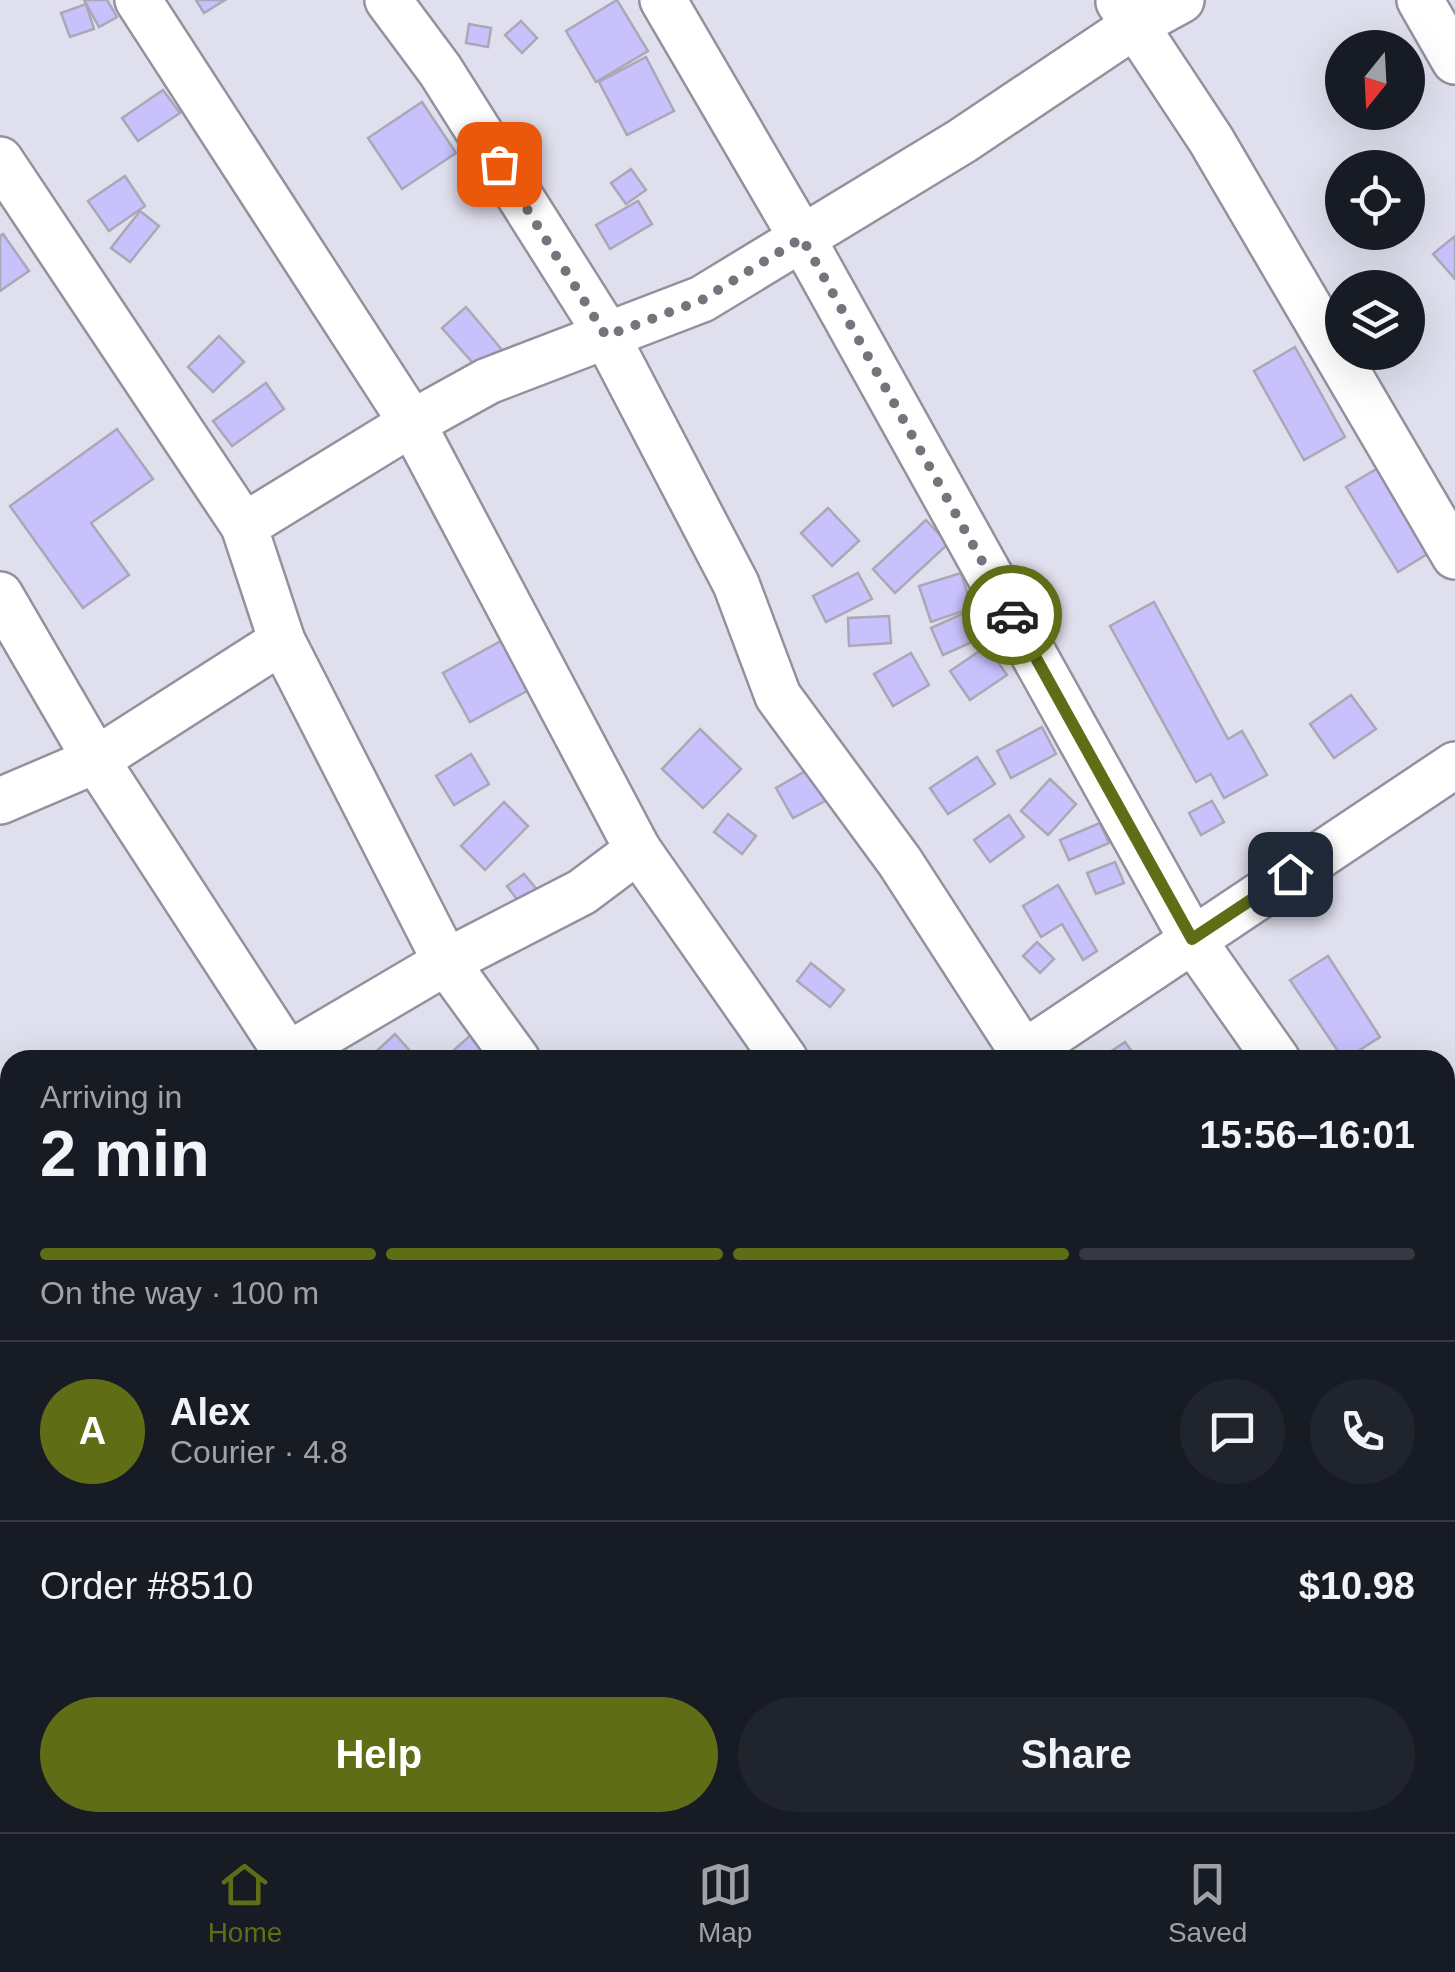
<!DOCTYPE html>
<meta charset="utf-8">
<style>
body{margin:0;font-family:Helvetica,sans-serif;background:#20242c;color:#f1f3f6;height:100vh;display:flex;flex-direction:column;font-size:38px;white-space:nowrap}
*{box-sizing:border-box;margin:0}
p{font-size:32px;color:#9ea1a6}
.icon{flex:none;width:55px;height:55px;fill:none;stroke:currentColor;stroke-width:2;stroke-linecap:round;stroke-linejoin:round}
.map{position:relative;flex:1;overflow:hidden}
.panel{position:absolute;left:0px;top:1050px;width:1455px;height:782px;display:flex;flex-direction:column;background:#171b24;border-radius:30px 30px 0 0;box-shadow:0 10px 40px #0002}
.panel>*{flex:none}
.needle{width:65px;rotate:198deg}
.controls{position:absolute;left:1325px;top:30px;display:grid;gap:20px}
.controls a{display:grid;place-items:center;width:100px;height:100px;border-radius:50%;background:#171b24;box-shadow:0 10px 40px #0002;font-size:50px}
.pin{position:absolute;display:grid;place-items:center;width:85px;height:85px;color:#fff;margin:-42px;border-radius:20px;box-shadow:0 5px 15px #0006}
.courier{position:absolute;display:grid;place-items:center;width:100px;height:100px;margin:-50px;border:8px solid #5f6d16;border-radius:50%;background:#fff;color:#222;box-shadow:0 2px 12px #0007}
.overview em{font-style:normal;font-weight:800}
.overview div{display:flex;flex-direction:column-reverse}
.overview{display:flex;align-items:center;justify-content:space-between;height:170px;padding:0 40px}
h1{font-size:65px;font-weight:800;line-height:75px}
.bar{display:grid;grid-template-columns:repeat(4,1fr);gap:15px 10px;align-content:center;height:120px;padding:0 40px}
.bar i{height:12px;border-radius:8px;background:#363941}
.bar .active{background:#5f6d16}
.bar p{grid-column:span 4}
.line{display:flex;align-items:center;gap:25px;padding:0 40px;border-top:2px solid #363941}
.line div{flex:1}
.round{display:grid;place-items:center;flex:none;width:105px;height:105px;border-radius:52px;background:#20242c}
.action{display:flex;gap:20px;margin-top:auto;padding:20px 40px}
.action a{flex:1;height:115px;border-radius:60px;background:#5f6d16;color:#fff;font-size:40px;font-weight:800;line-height:115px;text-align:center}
.action a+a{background:#20242c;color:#f1f3f6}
.tabs{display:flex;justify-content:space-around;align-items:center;height:140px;border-top:2px solid #363941;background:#171b24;font-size:28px;color:#9ea1a6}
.tabs a{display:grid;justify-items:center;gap:5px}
.tabs .active{color:#5f6d16}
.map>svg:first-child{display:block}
</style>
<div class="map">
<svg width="1455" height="1832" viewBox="0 0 1455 1832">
<rect width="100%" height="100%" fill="#e0dfee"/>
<g fill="#c8c1fc" stroke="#a9a8b6" stroke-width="2.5">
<path d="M 84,0 L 107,0 L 117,17 L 99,27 Z"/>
<path d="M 196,0 L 225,0 L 204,13 Z"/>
<path d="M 617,0 L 648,51 L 596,82 L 566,31 Z"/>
<path d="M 86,4 L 94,29 L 70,37 L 61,13 Z"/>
<path d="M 521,21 L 537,38 L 522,53 L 505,35 Z"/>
<path d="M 469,24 L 491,28 L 488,47 L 466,43 Z"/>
<path d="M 646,57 L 674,111 L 627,135 L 599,82 Z"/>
<path d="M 163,90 L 180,113 L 138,141 L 122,118 Z"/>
<path d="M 422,102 L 456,153 L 402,189 L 368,138 Z"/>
<path d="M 631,169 L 646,190 L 626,204 L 611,183 Z"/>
<path d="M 125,176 L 145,206 L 109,231 L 88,201 Z"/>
<path d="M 638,201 L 652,224 L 610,249 L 596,225 Z"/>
<path d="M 140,211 L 159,226 L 130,262 L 111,248 Z"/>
<path d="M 3,234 L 29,271 L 0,291 L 0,236 Z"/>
<path d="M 1455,236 L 1455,279 L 1433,254 Z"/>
<path d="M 466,307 L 503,351 L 480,371 L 442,328 Z"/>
<path d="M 219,336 L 244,362 L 213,392 L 188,367 Z"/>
<path d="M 1295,347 L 1345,437 L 1304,460 L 1254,371 Z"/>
<path d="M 266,383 L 284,409 L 232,446 L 213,421 Z"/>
<path d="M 117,429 L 153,479 L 91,523 L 129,575 L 83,608 L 10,506 Z"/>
<path d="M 1385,464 L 1437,548 L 1398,572 L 1346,487 Z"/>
<path d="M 828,508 L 859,541 L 832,566 L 801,533 Z"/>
<path d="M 926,520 L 948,544 L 895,593 L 873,569 Z"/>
<path d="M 858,573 L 872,599 L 826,622 L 813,596 Z"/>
<path d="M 961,573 L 972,608 L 931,622 L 919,586 Z"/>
<path d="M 1154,602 L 1228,739 L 1242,731 L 1267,775 L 1224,798 L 1211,774 L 1196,782 L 1110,626 Z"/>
<path d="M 973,609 L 985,636 L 943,655 L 931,628 Z"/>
<path d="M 889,616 L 891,643 L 849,646 L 848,618 Z"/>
<path d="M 508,637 L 536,686 L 470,722 L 443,673 Z"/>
<path d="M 987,646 L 1007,675 L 970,700 L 950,671 Z"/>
<path d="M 911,653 L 929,685 L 893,706 L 874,674 Z"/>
<path d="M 1351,695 L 1376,729 L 1334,758 L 1310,724 Z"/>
<path d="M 1042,727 L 1056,754 L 1011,778 L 997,751 Z"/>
<path d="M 700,729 L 741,769 L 703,808 L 662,769 Z"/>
<path d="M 471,754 L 489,784 L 454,805 L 436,776 Z"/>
<path d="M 977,757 L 995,784 L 948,814 L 930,788 Z"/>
<path d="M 809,769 L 827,800 L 793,818 L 776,788 Z"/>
<path d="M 1050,779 L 1076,804 L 1048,835 L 1021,811 Z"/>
<path d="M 1212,801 L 1224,822 L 1201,835 L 1189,813 Z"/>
<path d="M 504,802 L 528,826 L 485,870 L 461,846 Z"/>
<path d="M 728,814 L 756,836 L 742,854 L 714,832 Z"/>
<path d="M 1009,815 L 1024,837 L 990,862 L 974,840 Z"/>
<path d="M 1100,823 L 1109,843 L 1069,860 L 1060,840 Z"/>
<path d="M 1115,862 L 1124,883 L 1096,894 L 1087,873 Z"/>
<path d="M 524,874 L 539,892 L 521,905 L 507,886 Z"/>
<path d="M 1058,885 L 1097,951 L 1083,960 L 1062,924 L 1041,937 L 1023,906 Z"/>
<path d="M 1037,942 L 1054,959 L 1040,973 L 1023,956 Z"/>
<path d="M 1328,956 L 1380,1037 L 1344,1060 L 1290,980 Z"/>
<path d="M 811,963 L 844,990 L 830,1007 L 797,981 Z"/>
<path d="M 473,1033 L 493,1060 L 449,1060 L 446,1057 Z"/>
<path d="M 395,1034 L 410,1051 L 400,1060 L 367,1060 Z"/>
<path d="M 1125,1042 L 1138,1060 L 1098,1060 Z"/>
<path d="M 1446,1139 L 1455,1154 L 1455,1176 L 1445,1181 Z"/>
<path d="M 10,1257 L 10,1300 L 1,1305 L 0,1262 Z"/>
<path d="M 1445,1440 L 1455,1449 L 1455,1461 L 1445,1472 Z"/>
<path d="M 1455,1477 L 1455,1518 L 1445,1509 L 1445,1488 Z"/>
<path d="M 1455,1626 L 1455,1665 L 1445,1671 L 1445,1632 Z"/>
<path d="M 303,1822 L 385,1822 L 396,1832 L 313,1832 Z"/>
<path d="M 830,1822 L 866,1822 L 875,1832 L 820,1832 Z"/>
<path d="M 1151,1822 L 1199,1822 L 1185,1832 L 1157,1832 Z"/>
<path d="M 1349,1822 L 1361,1822 L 1371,1832 L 1340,1832 Z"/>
</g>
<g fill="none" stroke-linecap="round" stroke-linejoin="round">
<g stroke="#92919f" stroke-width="50">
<g id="minor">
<path d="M 138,0 L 412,423 L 638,850"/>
<path d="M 388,0 L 440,70 L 598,320 L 736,584 L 778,696 L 900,862 L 1028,1060"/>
<path d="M 663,0 L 802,238 L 1192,939 L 1277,1060"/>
<path d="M 1420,0 L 1455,61"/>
<path d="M 1119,2 L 1135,25 L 1181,0"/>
<path d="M 0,160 L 244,526"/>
<path d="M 0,595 L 96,760 L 291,1060"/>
<path d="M 282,641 L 244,526 L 412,423 L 488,381 L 702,299 L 962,141 L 1135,25 L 1211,140 L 1455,556"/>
<path d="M 0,801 L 96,760 L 282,641 L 446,962 L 582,892 L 638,850 L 785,1060"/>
<path d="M 1024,1053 L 1455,765"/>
<path d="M 288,1055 L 446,962 L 517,1060"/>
<path d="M 1445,1311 L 1455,1328"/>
<path d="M 0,1343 L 10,1356"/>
<path d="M 0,1578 L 10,1574"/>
<path d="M 1445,1599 L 1455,1592"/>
<path d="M 1445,1740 L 1455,1759"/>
<path d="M 414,1822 L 422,1832"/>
<path d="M 729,1822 L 736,1832"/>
<path d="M 1021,1822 L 1026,1832"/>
<path d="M 1249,1822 L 1254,1832"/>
<path d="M 164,1832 L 183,1822"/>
<path d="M 1088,1832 L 1101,1822"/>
</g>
</g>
<use href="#minor" stroke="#fff" stroke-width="45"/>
</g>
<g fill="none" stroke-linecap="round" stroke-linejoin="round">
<path stroke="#74747c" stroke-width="10" stroke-dasharray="0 18" d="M 499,164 L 606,336 L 702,300 L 802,238 L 1012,615"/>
<path stroke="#5f6d16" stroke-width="12" d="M 1012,615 L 1192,939 L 1290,874"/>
</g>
</svg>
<div class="controls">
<a><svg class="needle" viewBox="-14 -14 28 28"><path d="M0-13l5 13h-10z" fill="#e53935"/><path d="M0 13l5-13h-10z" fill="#9ea1a6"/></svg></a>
<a><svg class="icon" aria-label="locate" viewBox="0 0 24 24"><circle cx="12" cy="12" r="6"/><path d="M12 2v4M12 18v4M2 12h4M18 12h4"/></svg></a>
<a><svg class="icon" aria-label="layers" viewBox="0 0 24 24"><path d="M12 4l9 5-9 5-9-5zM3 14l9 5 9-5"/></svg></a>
</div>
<div class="pin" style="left:499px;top:164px;background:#ea580c"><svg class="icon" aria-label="bag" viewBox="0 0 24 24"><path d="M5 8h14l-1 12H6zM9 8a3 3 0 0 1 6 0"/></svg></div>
<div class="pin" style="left:1290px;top:874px;background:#1f2937"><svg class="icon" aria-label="home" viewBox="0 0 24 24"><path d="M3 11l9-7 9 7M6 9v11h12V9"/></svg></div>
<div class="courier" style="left:1012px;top:615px"><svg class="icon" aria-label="car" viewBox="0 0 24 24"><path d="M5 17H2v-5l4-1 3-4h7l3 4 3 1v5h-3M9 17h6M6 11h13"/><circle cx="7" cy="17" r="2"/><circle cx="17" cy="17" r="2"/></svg></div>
<section class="panel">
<div class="overview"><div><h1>2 min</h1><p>Arriving in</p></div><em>15:56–16:01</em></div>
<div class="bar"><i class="active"></i><i class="active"></i><i class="active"></i><i></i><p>On the way · 100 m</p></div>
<div class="line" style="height:180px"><b class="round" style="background:#5f6d16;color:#fff">A</b><div><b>Alex</b><p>Courier · 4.8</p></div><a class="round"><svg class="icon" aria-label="chat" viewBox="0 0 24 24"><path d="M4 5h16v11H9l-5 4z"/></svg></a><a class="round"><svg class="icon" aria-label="phone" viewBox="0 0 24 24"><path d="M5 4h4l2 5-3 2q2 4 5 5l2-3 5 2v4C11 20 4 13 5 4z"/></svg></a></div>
<div class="line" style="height:130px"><div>Order #8510</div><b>$10.98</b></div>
<div class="action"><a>Help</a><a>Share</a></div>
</section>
</div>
<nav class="tabs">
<a class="active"><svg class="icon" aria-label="home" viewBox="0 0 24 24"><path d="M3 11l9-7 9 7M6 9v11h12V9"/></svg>Home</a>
<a><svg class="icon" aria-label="map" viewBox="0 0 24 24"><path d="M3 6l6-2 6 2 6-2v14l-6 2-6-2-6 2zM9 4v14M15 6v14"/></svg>Map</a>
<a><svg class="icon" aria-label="saved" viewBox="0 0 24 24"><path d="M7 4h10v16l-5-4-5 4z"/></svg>Saved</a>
</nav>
